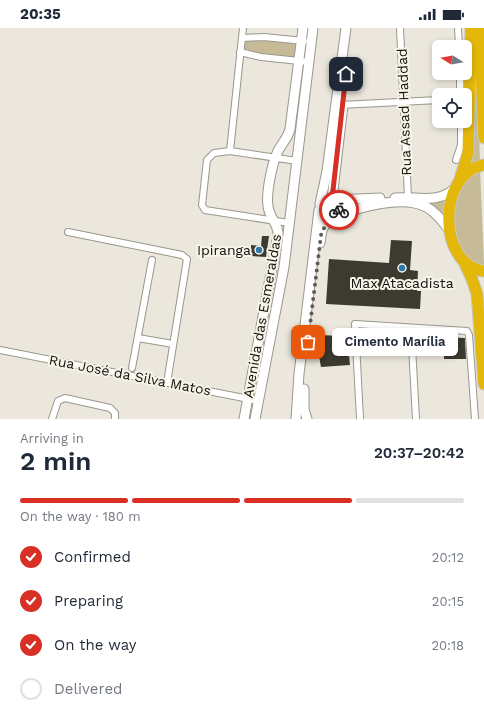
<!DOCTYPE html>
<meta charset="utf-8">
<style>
body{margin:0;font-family:"Work Sans",sans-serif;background:#f6f6f7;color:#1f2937;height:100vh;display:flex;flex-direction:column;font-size:15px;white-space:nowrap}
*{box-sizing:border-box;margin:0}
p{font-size:13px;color:#747a83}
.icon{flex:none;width:22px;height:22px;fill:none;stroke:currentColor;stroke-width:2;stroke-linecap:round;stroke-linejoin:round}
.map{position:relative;height:391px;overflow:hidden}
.drawer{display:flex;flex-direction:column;background:#fff;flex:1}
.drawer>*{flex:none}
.needle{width:26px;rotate:281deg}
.buttons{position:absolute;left:432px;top:12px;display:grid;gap:8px}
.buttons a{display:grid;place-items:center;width:40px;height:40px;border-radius:6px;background:#fff;box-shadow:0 2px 6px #0003;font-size:20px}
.pin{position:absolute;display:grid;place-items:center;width:34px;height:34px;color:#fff;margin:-17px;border-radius:8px;box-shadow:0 2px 6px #0006}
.courier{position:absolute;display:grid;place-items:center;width:40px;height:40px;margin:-20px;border:3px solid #d93025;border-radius:50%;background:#fff;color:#222;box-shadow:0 1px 5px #0007}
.bubble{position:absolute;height:28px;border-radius:6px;background:#fff;box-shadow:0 2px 6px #0003;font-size:13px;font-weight:600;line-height:28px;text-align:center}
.overview em{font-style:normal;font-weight:600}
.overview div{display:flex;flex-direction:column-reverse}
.overview{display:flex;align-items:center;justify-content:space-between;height:68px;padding:0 20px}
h1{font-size:26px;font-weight:600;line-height:30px}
.bar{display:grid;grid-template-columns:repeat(4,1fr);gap:6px 4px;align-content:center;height:48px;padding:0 20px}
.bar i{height:5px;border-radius:3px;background:#e0e1e3}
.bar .active{background:#d93025}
.bar p{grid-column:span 4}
ol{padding:0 20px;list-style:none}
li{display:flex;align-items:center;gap:12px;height:44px}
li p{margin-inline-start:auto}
li .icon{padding:4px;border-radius:50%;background:#d93025;color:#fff;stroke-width:4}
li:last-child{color:#747a83}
li i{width:22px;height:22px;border:2px solid #e0e1e3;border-radius:50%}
.status{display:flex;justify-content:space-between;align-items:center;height:28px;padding:0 20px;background:#fff;direction:ltr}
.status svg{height:11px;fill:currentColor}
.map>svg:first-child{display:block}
</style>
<div class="status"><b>20:35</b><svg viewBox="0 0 49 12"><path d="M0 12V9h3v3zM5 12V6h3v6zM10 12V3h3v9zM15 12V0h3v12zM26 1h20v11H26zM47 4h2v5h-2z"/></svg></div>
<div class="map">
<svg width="484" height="391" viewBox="0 0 484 391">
<rect width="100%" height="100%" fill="#ebe7dc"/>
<g fill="#c7bb97">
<path d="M 242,10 L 302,12 L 299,33 L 240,24 Z"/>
<path d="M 476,17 L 480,133 L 469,137 Z"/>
<path d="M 480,140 L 484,235 L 484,242 L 466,230 L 451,196 L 458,161 Z"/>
<path d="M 446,171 L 445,193 L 421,173 L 437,174 Z"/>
<circle cx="329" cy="181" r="6"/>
</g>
<g fill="#3d3a32">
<path d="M 262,208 L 269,208 L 266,229 L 251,228 L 251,217 L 261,218 Z"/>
<path d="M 391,212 L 412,213 L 410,242 L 418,243 L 417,263 L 421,263 L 420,281 L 326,276 L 329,231 L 389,235 Z"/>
<path d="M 315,307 L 347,308 L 350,337 L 321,339 Z"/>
<path d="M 444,309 L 465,310 L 466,331 L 444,331 Z"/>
</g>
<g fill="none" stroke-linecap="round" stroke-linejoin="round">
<g stroke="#9a978d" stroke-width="8">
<g id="street">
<path d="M 400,0 L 408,169"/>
<path d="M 458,0 L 459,19"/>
<path d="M 242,10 L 264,9 L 304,13"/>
<path d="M 240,24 L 261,29 L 309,34"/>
<path d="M 460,45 L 460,67"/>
<path d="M 340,77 L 439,72"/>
<path d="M 230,123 L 243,0"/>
<path d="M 456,132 L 461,117 L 461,93"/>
<path d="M 289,195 L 205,182 L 202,177 L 207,132 L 214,125 L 230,123 L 297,133"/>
<path d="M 68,204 L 182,227 L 187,231 L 167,355"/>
<path d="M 411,300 L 416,391"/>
<path d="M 138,310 L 173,316"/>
<path d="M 0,322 L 259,373"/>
<path d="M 132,340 L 152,232"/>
<path d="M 52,391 L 58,373 L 65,370 L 110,380 L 115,385 L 115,391"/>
<path d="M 360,391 L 355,296 L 467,303 L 469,307 L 475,391"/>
</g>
</g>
<g stroke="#9a978d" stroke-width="11">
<g id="secondary">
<path d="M 395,170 C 417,168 439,177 456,159"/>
<path d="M 332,171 L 343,77"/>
<path d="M 335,172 L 380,170"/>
<path d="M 320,176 L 327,143 L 346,0"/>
<path d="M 335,189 C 358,179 404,166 428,180 C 437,185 443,194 449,202"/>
<path d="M 320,215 L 322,202 L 328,191"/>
<path d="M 304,361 L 304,381 L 307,391"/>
<path d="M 244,391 L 278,207 C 279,196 269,190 268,178 C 266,165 272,135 278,123 C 282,115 288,110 290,101 L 303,0"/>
<path d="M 255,391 L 284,239 L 313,0"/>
<path d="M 296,391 L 299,346 L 319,182"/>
</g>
</g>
<g stroke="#c6c6c5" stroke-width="13">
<g id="highway">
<path d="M 479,0 L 484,110"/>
<path d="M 484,137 C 437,145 437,237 484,243"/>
<path d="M 460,151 L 468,125 L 471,0"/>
<path d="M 465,236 L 472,251 L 477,266 L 484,356"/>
</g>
</g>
<use href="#street" stroke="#fff" stroke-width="6"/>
<use href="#secondary" stroke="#fff" stroke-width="9"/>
<use href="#highway" stroke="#e3b80b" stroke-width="11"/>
</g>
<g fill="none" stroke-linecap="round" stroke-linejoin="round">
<path stroke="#5d5b55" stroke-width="4" stroke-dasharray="0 7.2" d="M 308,314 L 321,207 L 328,191 L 335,189 L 339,182"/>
<path stroke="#d93025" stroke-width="5" d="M 339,182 L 337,174 L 332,171 L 346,46"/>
</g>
<g fill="#2b79ab" stroke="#f8f4e9" stroke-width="1.5">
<circle cx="259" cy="222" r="4"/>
<circle cx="402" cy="240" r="4"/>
</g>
<g text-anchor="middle" stroke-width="4" stroke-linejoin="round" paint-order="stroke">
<g font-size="14" fill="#11100c" stroke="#f8f4e9">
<text transform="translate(404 84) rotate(-92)" y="5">Rua Assad Haddad</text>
<text transform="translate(262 288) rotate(-80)" y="5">Avenida das Esmeraldas</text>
<text transform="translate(130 347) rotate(11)" y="5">Rua José da Silva Matos</text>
</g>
<g font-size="14" fill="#11100c" stroke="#f8f4e9" text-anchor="end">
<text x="251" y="227">Ipiranga</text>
<text x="402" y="260" text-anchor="middle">Max Atacadista</text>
</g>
</g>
</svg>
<div class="buttons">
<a><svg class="needle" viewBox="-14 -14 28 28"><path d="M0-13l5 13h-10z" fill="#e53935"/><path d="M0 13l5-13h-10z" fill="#747a83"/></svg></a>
<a><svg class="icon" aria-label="locate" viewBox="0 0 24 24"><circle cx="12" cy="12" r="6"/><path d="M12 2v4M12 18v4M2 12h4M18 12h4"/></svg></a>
</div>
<div class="pin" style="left:308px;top:314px;background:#ea580c"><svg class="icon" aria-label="bag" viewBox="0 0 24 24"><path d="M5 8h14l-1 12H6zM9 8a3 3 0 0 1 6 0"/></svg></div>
<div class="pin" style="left:346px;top:46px;background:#1f2937"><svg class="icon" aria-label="home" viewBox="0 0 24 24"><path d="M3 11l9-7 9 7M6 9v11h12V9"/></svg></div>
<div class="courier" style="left:339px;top:182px"><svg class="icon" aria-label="bike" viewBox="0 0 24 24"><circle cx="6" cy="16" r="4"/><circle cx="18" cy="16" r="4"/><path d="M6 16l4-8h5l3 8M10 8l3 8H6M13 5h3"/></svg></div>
<div class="bubble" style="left:332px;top:300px;width:126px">Cimento Marília</div>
</div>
<section class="drawer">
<div class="overview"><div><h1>2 min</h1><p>Arriving in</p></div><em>20:37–20:42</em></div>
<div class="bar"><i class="active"></i><i class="active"></i><i class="active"></i><i></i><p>On the way · 180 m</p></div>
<ol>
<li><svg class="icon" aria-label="check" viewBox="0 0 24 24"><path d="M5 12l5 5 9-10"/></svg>Confirmed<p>20:12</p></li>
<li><svg class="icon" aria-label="check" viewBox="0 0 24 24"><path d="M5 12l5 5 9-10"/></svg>Preparing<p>20:15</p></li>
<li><svg class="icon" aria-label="check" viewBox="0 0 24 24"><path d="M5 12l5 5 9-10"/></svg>On the way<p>20:18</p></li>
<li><i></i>Delivered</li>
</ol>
</section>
